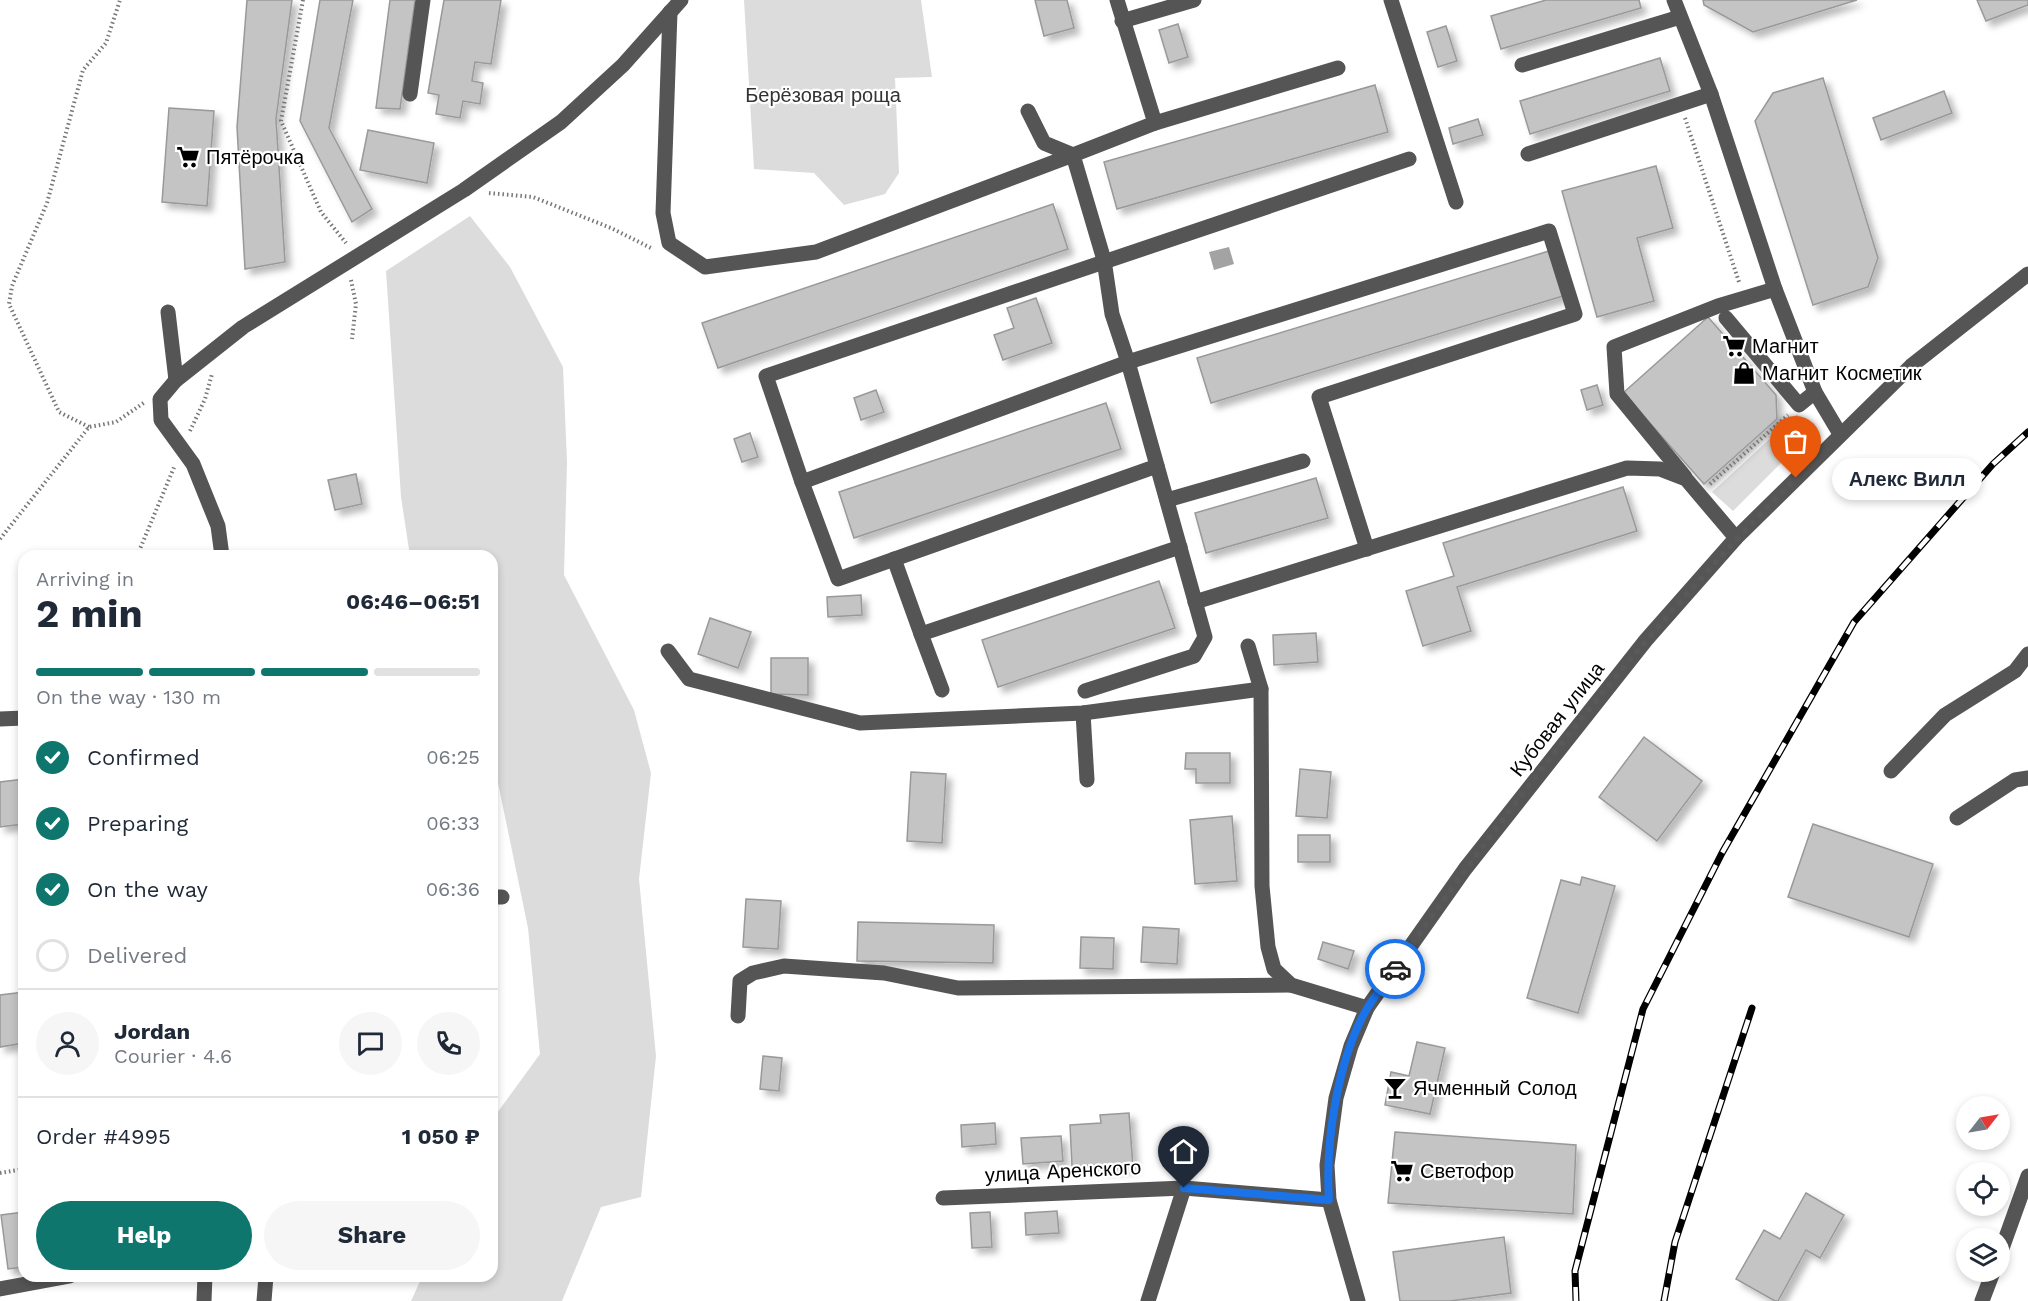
<!DOCTYPE html>
<meta charset="utf-8">
<style>
body{margin:0;font-family:"Work Sans",sans-serif;background:#f6f6f7;color:#1f2937;height:100vh;display:flex;flex-direction:column;font-size:22px;white-space:nowrap}
*{box-sizing:border-box;margin:0}
p{font-size:20px;color:#747a83}
.icon{flex:none;width:33px;height:33px;fill:none;stroke:currentColor;stroke-width:2;stroke-linecap:round;stroke-linejoin:round}
.map{position:relative;flex:1;overflow:hidden}
.side{position:absolute;left:18px;top:550px;width:480px;height:732px;display:flex;flex-direction:column;background:#fff;border-radius:18px;box-shadow:0 3px 9px #0003}
.side>*{flex:none}
.needle{width:39px;rotate:59deg}
.buttons{position:absolute;left:1956px;top:1096px;display:grid;gap:12px}
.buttons a{display:grid;place-items:center;width:54px;height:54px;border-radius:50%;background:#fff;box-shadow:0 3px 9px #0003;font-size:30px}
.pin{position:absolute;display:grid;place-items:center;width:51px;height:51px;color:#fff;margin:-62px -26px;border-radius:50% 50% 50% 0;rotate:-45deg;box-shadow:0 0 6px #0007}
.pin .icon{rotate:45deg}
.courier{position:absolute;display:grid;place-items:center;width:60px;height:60px;margin:-30px;border:4px solid #1a73e8;border-radius:50%;background:#fff;color:#222;box-shadow:0 2px 8px #0007}
.bubble{position:absolute;height:42px;border-radius:21px;background:#fff;box-shadow:0 3px 9px #0003;font-size:20px;font-weight:700;line-height:42px;text-align:center}
.head em{font-style:normal;font-weight:700}
.head div{display:flex;flex-direction:column-reverse}
.head{display:flex;align-items:center;justify-content:space-between;height:102px;padding:0 18px}
h1{font-size:39px;font-weight:700;line-height:45px}
.bar{display:grid;grid-template-columns:repeat(4,1fr);gap:9px 6px;align-content:center;height:72px;padding:0 18px}
.bar i{height:8px;border-radius:4px;background:#e0e1e3}
.bar .active{background:#0f766e}
.bar p{grid-column:span 4}
.line{display:flex;align-items:center;gap:15px;padding:0 18px;border-top:2px solid #e0e1e3}
.line div{flex:1}
.round{display:grid;place-items:center;flex:none;width:63px;height:63px;border-radius:32px;background:#f6f6f7}
ol{padding:0 18px;list-style:none}
li{display:flex;align-items:center;gap:18px;height:66px}
li p{margin-inline-start:auto}
li .icon{padding:6px;border-radius:50%;background:#0f766e;color:#fff;stroke-width:4}
li:last-child{color:#747a83}
li i{width:33px;height:33px;border:3px solid #e0e1e3;border-radius:50%}
.primary-button{display:flex;gap:12px;margin-top:auto;padding:12px 18px}
.primary-button a{flex:1;height:69px;border-radius:36px;background:#0f766e;color:#fff;font-size:24px;font-weight:700;line-height:69px;text-align:center}
.primary-button a+a{background:#f6f6f7;color:#1f2937}
.map>svg:first-child{display:block}
</style>
<div class="map">
<svg width="2028" height="1301" viewBox="0 0 2028 1301">
<defs>
<filter id="shadow"><feDropShadow dx="5.5" dy="5.5" stdDeviation="3" flood-color="#0004"/></filter>
</defs>
<rect width="100%" height="100%" fill="#fff"/>
<g fill="#dcdcdc">
<path d="M 744,0 L 921,0 L 932,77 L 895,78 L 899,173 L 885,194 L 844,205 L 814,173 L 754,169 Z"/>
<path d="M 470,216 L 510,267 L 563,367 L 567,462 L 564,575 L 634,710 L 651,773 L 639,879 L 656,1056 L 641,1197 L 601,1207 L 562,1301 L 411,1301 L 422,1277 L 492,1276 L 492,1120 L 540,1054 L 528,928 L 492,754 L 492,556 L 410,556 L 401,497 L 386,271 Z"/>
<path d="M 1797,414 L 1812,432 L 1733,511 L 1712,492 Z"/>
</g>
<path fill="#a3a3a3" d="M 1229,247 L 1234,264 L 1214,270 L 1209,252 Z"/>
<g fill="#c4c4c4" stroke="#999" stroke-width="1.5" filter="url(#shadow)">
<path d="M 247,0 L 292,0 L 276,119 L 285,262 L 245,269 L 237,127 Z"/>
<path d="M 320,0 L 353,0 L 329,128 L 372,209 L 352,222 L 300,121 Z"/>
<path d="M 390,0 L 415,0 L 400,109 L 376,108 Z"/>
<path d="M 444,0 L 501,0 L 491,64 L 475,62 L 472,81 L 483,83 L 480,104 L 463,101 L 460,118 L 436,114 L 439,95 L 428,93 Z"/>
<path d="M 1035,0 L 1067,0 L 1074,28 L 1044,36 Z"/>
<path d="M 1546,0 L 1639,0 L 1641,8 L 1501,49 L 1491,16 Z"/>
<path d="M 1703,0 L 1857,0 L 1753,32 L 1704,5 Z"/>
<path d="M 1977,0 L 2028,0 L 2028,5 L 1986,21 Z"/>
<path d="M 1178,24 L 1188,57 L 1169,63 L 1159,30 Z"/>
<path d="M 1446,26 L 1457,61 L 1438,67 L 1427,32 Z"/>
<path d="M 1660,58 L 1670,91 L 1530,134 L 1520,101 Z"/>
<path d="M 1823,78 L 1878,258 L 1868,287 L 1813,305 L 1755,121 L 1773,93 Z"/>
<path d="M 1375,85 L 1388,132 L 1117,209 L 1104,162 Z"/>
<path d="M 1944,91 L 1952,113 L 1881,140 L 1873,118 Z"/>
<path d="M 169,108 L 214,111 L 207,206 L 162,202 Z"/>
<path d="M 1478,119 L 1483,135 L 1453,144 L 1449,128 Z"/>
<path d="M 368,130 L 434,143 L 427,183 L 360,170 Z"/>
<path d="M 1656,166 L 1673,228 L 1637,238 L 1654,301 L 1597,317 L 1562,191 Z"/>
<path d="M 1053,204 L 1068,249 L 718,368 L 702,323 Z"/>
<path d="M 1549,251 L 1563,296 L 1211,403 L 1197,358 Z"/>
<path d="M 1036,298 L 1052,343 L 1003,360 L 994,335 L 1014,328 L 1007,308 Z"/>
<path d="M 1708,317 L 1776,395 L 1777,419 L 1704,484 L 1623,393 Z"/>
<path d="M 1597,385 L 1603,405 L 1587,410 L 1581,390 Z"/>
<path d="M 876,390 L 884,412 L 861,420 L 854,398 Z"/>
<path d="M 1106,403 L 1121,449 L 854,538 L 839,492 Z"/>
<path d="M 750,433 L 758,457 L 742,462 L 734,439 Z"/>
<path d="M 356,474 L 362,504 L 335,510 L 328,480 Z"/>
<path d="M 1316,478 L 1328,518 L 1206,553 L 1195,513 Z"/>
<path d="M 1623,487 L 1637,531 L 1457,587 L 1471,631 L 1423,646 L 1406,591 L 1454,576 L 1443,543 Z"/>
<path d="M 1159,581 L 1175,628 L 998,687 L 982,640 Z"/>
<path d="M 861,595 L 862,615 L 828,617 L 827,597 Z"/>
<path d="M 710,618 L 751,632 L 738,668 L 698,654 Z"/>
<path d="M 1316,633 L 1318,662 L 1274,665 L 1273,635 Z"/>
<path d="M 771,658 L 808,658 L 808,695 L 771,694 Z"/>
<path d="M 1644,737 L 1702,781 L 1657,841 L 1599,797 Z"/>
<path d="M 1186,753 L 1230,753 L 1230,783 L 1196,783 L 1196,769 L 1185,769 Z"/>
<path d="M 1300,769 L 1331,772 L 1327,818 L 1296,816 Z"/>
<path d="M 911,772 L 946,774 L 942,843 L 907,841 Z"/>
<path d="M 24,779 L 24,824 L 0,827 L 0,782 Z"/>
<path d="M 1232,816 L 1237,881 L 1195,884 L 1190,820 Z"/>
<path d="M 1813,824 L 1933,864 L 1909,937 L 1788,897 Z"/>
<rect x="1298" y="835" width="32" height="27"/>
<path d="M 1582,877 L 1615,886 L 1578,1013 L 1527,998 L 1561,880 L 1580,885 Z"/>
<path d="M 746,899 L 781,901 L 778,949 L 743,947 Z"/>
<path d="M 858,922 L 994,925 L 993,963 L 857,961 Z"/>
<path d="M 1143,927 L 1179,929 L 1177,964 L 1141,962 Z"/>
<path d="M 1081,937 L 1114,938 L 1113,969 L 1080,968 Z"/>
<path d="M 1323,942 L 1354,951 L 1348,969 L 1318,959 Z"/>
<path d="M 24,992 L 24,1043 L 0,1047 L 0,995 Z"/>
<path d="M 1417,1042 L 1445,1048 L 1430,1114 L 1385,1105 L 1391,1072 L 1409,1076 Z"/>
<path d="M 763,1056 L 782,1058 L 779,1091 L 760,1089 Z"/>
<path d="M 1129,1113 L 1133,1167 L 1100,1169 L 1100,1165 L 1072,1166 L 1070,1125 L 1101,1123 L 1100,1115 Z"/>
<path d="M 995,1123 L 996,1144 L 962,1147 L 961,1125 Z"/>
<path d="M 1395,1132 L 1576,1145 L 1573,1214 L 1388,1203 Z"/>
<path d="M 1061,1136 L 1063,1161 L 1023,1164 L 1021,1138 Z"/>
<path d="M 1806,1193 L 1844,1215 L 1820,1258 L 1806,1250 L 1778,1301 L 1775,1301 L 1736,1279 L 1764,1230 L 1780,1239 Z"/>
<path d="M 1057,1211 L 1059,1233 L 1026,1235 L 1025,1213 Z"/>
<path d="M 24,1212 L 24,1267 L 8,1269 L 1,1215 Z"/>
<path d="M 990,1212 L 992,1247 L 972,1248 L 970,1213 Z"/>
<path d="M 1504,1237 L 1511,1293 L 1450,1301 L 1400,1301 L 1393,1252 Z"/>
</g>
<g fill="none" stroke-linecap="round" stroke-linejoin="round">
<g stroke="#777" stroke-width="4" stroke-dasharray="1.5 3" stroke-linecap="butt">
<path d="M 303,0 L 281,121 L 321,212 L 346,243"/>
<path d="M 1685,118 L 1739,282"/>
<path d="M 489,193 L 533,197 L 611,228 L 653,249"/>
<path d="M 351,280 L 356,304 L 352,339"/>
<path d="M 89,427 L 59,412 L 9,304 L 12,286 L 47,203 L 83,70 L 106,43 L 120,0"/>
<path d="M 190,431 L 205,399 L 212,374"/>
<path d="M 1710,484 L 1788,415"/>
<path d="M 0,539 L 89,427 L 116,422 L 145,402"/>
<path d="M 137,556 L 175,465"/>
<path d="M 0,1173 L 24,1169"/>
</g>
<g stroke="#555" stroke-width="15">
<path d="M 1391,0 L 1456,202"/>
<path d="M 1674,0 L 1711,94 L 1775,289 L 1815,392 L 1840,434"/>
<path d="M 670,12 L 663,213 L 669,243 L 705,267 L 816,252 L 1073,155 L 1044,143 L 1028,111"/>
<path d="M 1122,21 L 1194,0"/>
<path d="M 1522,65 L 1680,17"/>
<path d="M 410,94 L 423,0"/>
<path d="M 1155,123 L 1338,68"/>
<path d="M 1528,154 L 1711,94"/>
<path d="M 168,312 L 176,380"/>
<path d="M 1726,318 L 1799,405 L 1815,392"/>
<path d="M 1685,477 L 1617,394 L 1614,347 L 1718,306 L 1775,289"/>
<path d="M 802,482 L 838,579 L 1157,466"/>
<path d="M 1167,500 L 1303,461"/>
<path d="M 1367,549 L 1319,397 L 1575,314 L 1549,231 L 1128,362 L 802,482 L 766,376 L 1409,159"/>
<path d="M 222,556 L 218,526 L 193,464 L 161,420 L 160,399 L 176,380 L 243,327 L 464,190 L 561,122 L 623,65 L 681,0"/>
<path d="M 894,559 L 921,634"/>
<path d="M 1195,602 L 1627,468 L 1660,469 L 1686,479 L 1736,538"/>
<path d="M 1248,646 L 1261,689 L 1262,886 L 1268,947 L 1274,969 L 1291,985 L 1367,1008"/>
<path d="M 668,651 L 689,679 L 860,723 L 1083,713 L 1261,689"/>
<path d="M 942,690 L 921,634 L 1180,547"/>
<path d="M 1085,691 L 1194,656 L 1205,637 L 1128,362 L 1112,314 L 1104,260 L 1073,155 L 1155,123 L 1117,0"/>
<path d="M 1083,713 L 1087,780"/>
<path d="M 0,719 L 24,718"/>
<path d="M 1891,771 L 1945,715 L 2015,671 L 2028,654"/>
<path d="M 1957,818 L 2015,780 L 2028,778"/>
<path d="M 492,897 L 502,897"/>
<path d="M 738,1016 L 740,981 L 753,973 L 784,966 L 884,973 L 958,988 L 1291,985"/>
<path d="M 943,1198 L 1184,1188 L 1329,1200"/>
<path d="M 2000,1254 L 2028,1176"/>
<path d="M 0,1289 L 70,1276"/>
<path d="M 204,1301 L 205,1276"/>
<path d="M 264,1301 L 266,1276"/>
<path d="M 1148,1301 L 1184,1188"/>
<path d="M 1358,1301 L 1329,1200 L 1327,1165 L 1336,1098 L 1351,1046 L 1367,1008 L 1465,869 L 1646,640 L 1736,538 L 1911,366 L 2028,274"/>
<path d="M 1982,1301 L 1993,1272"/>
</g>
<g stroke="#000" stroke-width="7">
<g id="rail">
<path d="M 1576,1301 L 1575,1271 L 1643,1009 L 1722,853 L 1854,622 L 1993,464 L 2028,432"/>
<path d="M 1664,1301 L 1675,1242 L 1752,1008"/>
</g>
</g>
<use href="#rail" stroke="#fff" stroke-width="4.5" stroke-dasharray="14" stroke-linecap="butt"/>
</g>
<g fill="none" stroke-linecap="round" stroke-linejoin="round">
<path stroke="#595959" stroke-width="6" stroke-dasharray="0 10.8" d="M 1395,969 C 1515,796 1647,628 1796,478"/>
<path stroke="#1a73e8" stroke-width="8" d="M 1184,1188 L 1329,1200 C 1325,1142 1338,1057 1368,1007 C 1376,994 1386,982 1395,969"/>
</g>
<defs>
<g id="supermarket-bare" transform="scale(1.8)"><path d="M-6-5.5h2.5l.6 2H6L4.5 2H-2.5L-4.4-4H-6ZM-1.5 3.2a1.3 1.3 0 1 0 .1 0ZM3 3.2a1.3 1.3 0 1 0 .1 0Z" fill="#000" stroke="#fff" stroke-width="2.5" paint-order="stroke"/></g>
<g id="shop-bare" transform="scale(1.8)"><path d="M-5-2.5h2.3a2.7 3.5 0 0 1 5.4 0H5L5.5 6h-11ZM-1.5-2.5h3a1.5 2.3 0 0 0-3 0Z" fill="#000" stroke="#fff" stroke-width="2.5" paint-order="stroke"/></g>
<g id="bar-bare" transform="scale(1.8)"><path d="M-6-5H6L.8 .8V4.5H3.5V6h-7V4.5H-.8V.8Z" fill="#000" stroke="#fff" stroke-width="2.5" paint-order="stroke"/></g>
</defs>
<g fill-rule="evenodd">
<use href="#supermarket-bare" x="188" y="157"/>
<use href="#supermarket-bare" x="1734" y="346"/>
<use href="#shop-bare" x="1744" y="373"/>
<use href="#bar-bare" x="1395" y="1088"/>
<use href="#supermarket-bare" x="1402" y="1171"/>
</g>
<g text-anchor="middle" stroke-width="4.5" stroke-linejoin="round" paint-order="stroke">
<g font-size="20" fill="#333" stroke="#fff">
<text x="823" y="102">Берёзовая роща</text>
</g>
<g font-size="20" fill="#000" stroke="#fff" text-anchor="start">
<text x="206" y="164">Пятёрочка</text>
<text x="1752" y="353">Магнит</text>
<text x="1762" y="380">Магнит Косметик</text>
<text x="1413" y="1095">Ячменный Солод</text>
<text x="1420" y="1178">Светофор</text>
</g>
<g font-size="20" fill="#000" stroke="#fff">
<text transform="translate(1557 719) rotate(-52)" y="7">Кубовая улица</text>
<text transform="translate(1063 1171) rotate(-3)" y="7">улица Аренского</text>
</g>
</g>
</svg>
<div class="buttons">
<a><svg class="needle" viewBox="-14 -14 28 28"><path d="M0-13l5 13h-10z" fill="#e53935"/><path d="M0 13l5-13h-10z" fill="#747a83"/></svg></a>
<a><svg class="icon" aria-label="locate" viewBox="0 0 24 24"><circle cx="12" cy="12" r="6"/><path d="M12 2v4M12 18v4M2 12h4M18 12h4"/></svg></a>
<a><svg class="icon" aria-label="layers" viewBox="0 0 24 24"><path d="M12 4l9 5-9 5-9-5zM3 14l9 5 9-5"/></svg></a>
</div>
<div class="pin" style="left:1796px;top:478px;background:#ea580c"><svg class="icon" aria-label="bag" viewBox="0 0 24 24"><path d="M5 8h14l-1 12H6zM9 8a3 3 0 0 1 6 0"/></svg></div>
<div class="pin" style="left:1184px;top:1188px;background:#1f2937"><svg class="icon" aria-label="home" viewBox="0 0 24 24"><path d="M3 11l9-7 9 7M6 9v11h12V9"/></svg></div>
<div class="courier" style="left:1395px;top:969px"><svg class="icon" aria-label="car" viewBox="0 0 24 24"><path d="M5 17H2v-5l4-1 3-4h7l3 4 3 1v5h-3M9 17h6M6 11h13"/><circle cx="7" cy="17" r="2"/><circle cx="17" cy="17" r="2"/></svg></div>
<div class="bubble" style="left:1832px;top:458px;width:150px">Алекс Вилл</div>
<section class="side">
<div class="head"><div><h1>2 min</h1><p>Arriving in</p></div><em>06:46–06:51</em></div>
<div class="bar"><i class="active"></i><i class="active"></i><i class="active"></i><i></i><p>On the way · 130 m</p></div>
<ol>
<li><svg class="icon" aria-label="check" viewBox="0 0 24 24"><path d="M5 12l5 5 9-10"/></svg>Confirmed<p>06:25</p></li>
<li><svg class="icon" aria-label="check" viewBox="0 0 24 24"><path d="M5 12l5 5 9-10"/></svg>Preparing<p>06:33</p></li>
<li><svg class="icon" aria-label="check" viewBox="0 0 24 24"><path d="M5 12l5 5 9-10"/></svg>On the way<p>06:36</p></li>
<li><i></i>Delivered</li>
</ol>
<div class="line" style="height:108px"><a class="round"><svg class="icon" aria-label="person" viewBox="0 0 24 24"><circle cx="12" cy="8" r="4"/><path d="M4 21q1-7 8-7t8 7"/></svg></a><div><b>Jordan</b><p>Courier · 4.6</p></div><a class="round"><svg class="icon" aria-label="chat" viewBox="0 0 24 24"><path d="M4 5h16v11H9l-5 4z"/></svg></a><a class="round"><svg class="icon" aria-label="phone" viewBox="0 0 24 24"><path d="M5 4h4l2 5-3 2q2 4 5 5l2-3 5 2v4C11 20 4 13 5 4z"/></svg></a></div>
<div class="line" style="height:78px"><div>Order #4995</div><b>1 050 ₽</b></div>
<div class="primary-button"><a>Help</a><a>Share</a></div>
</section>
</div>
